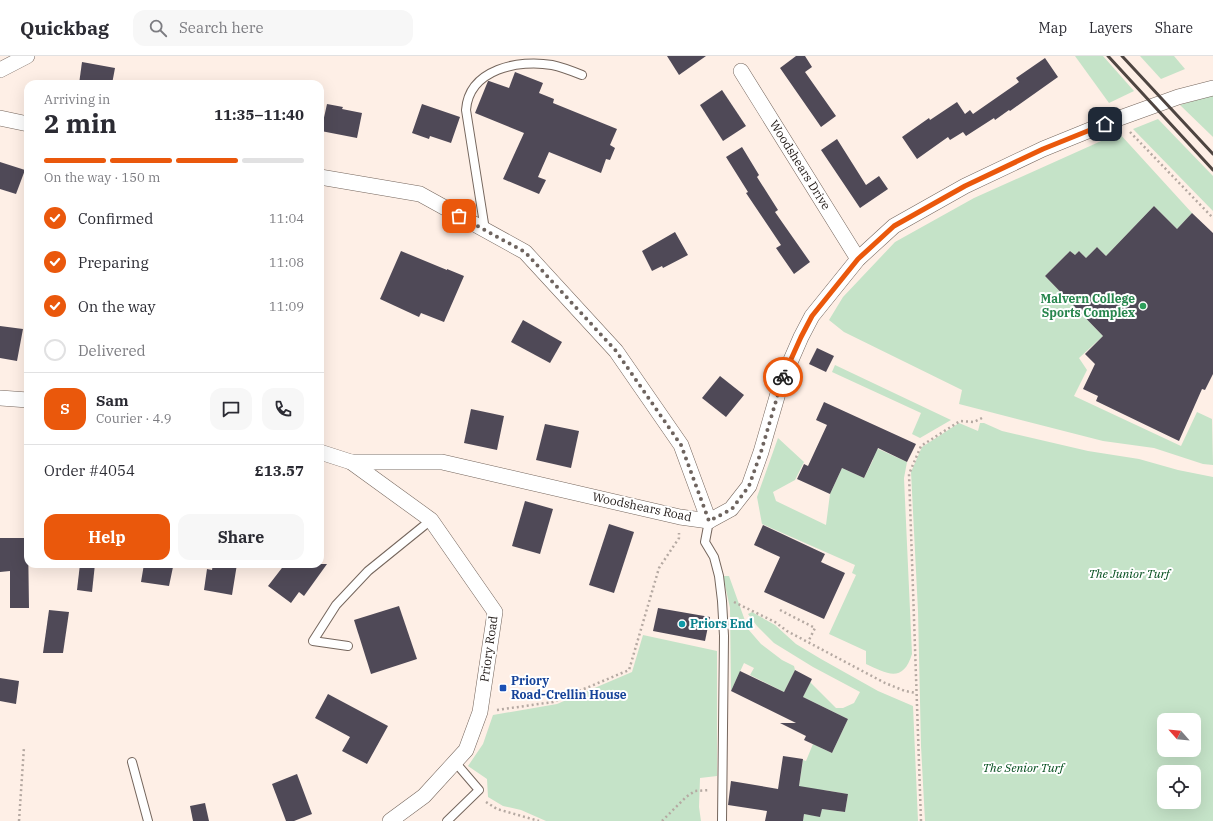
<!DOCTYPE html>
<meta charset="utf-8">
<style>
body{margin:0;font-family:"IBM Plex Serif",serif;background:#f7f7f7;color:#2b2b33;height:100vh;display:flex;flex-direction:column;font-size:15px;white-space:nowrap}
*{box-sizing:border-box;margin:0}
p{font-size:13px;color:#7c7c81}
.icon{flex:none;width:22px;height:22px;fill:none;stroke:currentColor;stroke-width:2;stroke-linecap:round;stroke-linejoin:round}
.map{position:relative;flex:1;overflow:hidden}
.panel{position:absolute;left:24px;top:24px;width:300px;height:488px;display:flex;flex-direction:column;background:#fff;border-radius:12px;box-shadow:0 4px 16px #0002}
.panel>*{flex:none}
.needle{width:26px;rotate:297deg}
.tools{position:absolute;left:1157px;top:657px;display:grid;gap:8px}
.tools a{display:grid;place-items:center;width:44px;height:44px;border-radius:8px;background:#fff;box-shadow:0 4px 16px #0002;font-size:20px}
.pin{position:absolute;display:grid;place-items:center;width:34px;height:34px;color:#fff;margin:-17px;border-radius:8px;box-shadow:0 2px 6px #0006}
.courier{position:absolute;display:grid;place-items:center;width:40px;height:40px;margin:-20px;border:3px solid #ea580c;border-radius:50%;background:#fff;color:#222;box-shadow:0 1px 5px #0007}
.head em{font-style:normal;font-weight:700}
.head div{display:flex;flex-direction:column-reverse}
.head{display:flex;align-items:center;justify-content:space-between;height:68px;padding:0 20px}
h1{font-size:26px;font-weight:700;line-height:30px}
.bar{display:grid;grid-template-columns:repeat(4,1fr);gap:6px 4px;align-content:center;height:48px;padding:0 20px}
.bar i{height:5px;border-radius:3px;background:#e1e1e2}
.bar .on{background:#ea580c}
.bar p{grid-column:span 4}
.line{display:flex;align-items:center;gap:10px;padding:0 20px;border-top:1px solid #e1e1e2}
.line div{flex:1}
.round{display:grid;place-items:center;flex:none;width:42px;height:42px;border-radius:12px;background:#f7f7f7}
ol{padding:0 20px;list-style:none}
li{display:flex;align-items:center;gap:12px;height:44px}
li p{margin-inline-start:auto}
li .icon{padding:4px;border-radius:50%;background:#ea580c;color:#fff;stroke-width:4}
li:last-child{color:#7c7c81}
li i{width:22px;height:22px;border:2px solid #e1e1e2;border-radius:50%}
.action{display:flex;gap:8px;margin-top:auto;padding:8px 20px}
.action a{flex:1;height:46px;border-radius:12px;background:#ea580c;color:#fff;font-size:16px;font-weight:700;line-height:46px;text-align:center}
.action a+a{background:#f7f7f7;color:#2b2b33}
header{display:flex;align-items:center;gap:24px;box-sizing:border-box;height:56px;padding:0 20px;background:#fff;border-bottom:1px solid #e1e1e2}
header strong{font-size:19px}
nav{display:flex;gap:22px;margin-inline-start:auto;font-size:14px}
.search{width:280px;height:36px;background:#f7f7f7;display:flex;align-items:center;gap:10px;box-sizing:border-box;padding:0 14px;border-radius:12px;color:#7c7c81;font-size:15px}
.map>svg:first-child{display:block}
</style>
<header>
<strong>Quickbag</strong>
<div class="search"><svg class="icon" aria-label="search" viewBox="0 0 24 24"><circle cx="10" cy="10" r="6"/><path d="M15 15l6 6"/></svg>Search here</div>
<nav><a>Map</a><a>Layers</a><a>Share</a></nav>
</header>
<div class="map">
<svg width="1213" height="765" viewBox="0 0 1213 765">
<rect width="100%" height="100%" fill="#feefe6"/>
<g fill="#c5e3c8" fill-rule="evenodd">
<path d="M 1075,0 L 1103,0 L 1134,35 L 1109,47 Z"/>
<path d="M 1140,0 L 1174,0 L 1185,13 L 1161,23 Z"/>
<path d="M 1213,39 L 1213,81 L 1180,49 Z"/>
<path d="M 1158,63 L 1213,120 L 1213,155 L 1133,73 Z"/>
<path d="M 1119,77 L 1192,157 L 1177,173 L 1154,150 L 1106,200 L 1097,191 L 1086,202 L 1079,195 L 1075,199 L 1070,195 L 1045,220 L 1103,280 L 1079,302 L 1087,314 L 1074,340 L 1181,390 L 1197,356 L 1212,363 L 1213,409 L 1203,408 L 1154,392 L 1103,385 L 959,348 L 962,334 L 844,276 L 829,264 L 843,241 L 895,186 L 974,142 Z"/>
<path d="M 835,309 L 951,364 L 920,382 L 912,378 L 921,357 L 832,316 Z"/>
<path d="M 959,367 L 978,375 L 980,367 L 984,367 L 1002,375 L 1088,395 L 1139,403 L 1178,414 L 1213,421 L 1213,765 L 925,765 L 921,690 L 918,555 L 911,416 L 922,391 ZM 1164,664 L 1194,664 L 1194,694 L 1164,694 ZM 1164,716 L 1194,716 L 1194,746 L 1164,746 Z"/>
<path d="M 852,381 L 907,406 L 904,422 L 912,598 C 903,628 886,617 866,608 L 866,595 L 829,578 L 856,519 L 852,517 L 855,509 L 762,468 L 757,441 L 778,382 L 804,406 L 795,424 L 773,436 L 776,445 L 826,469 L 830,438 L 842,412 L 864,422 L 873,404 Z"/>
<path d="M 723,520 L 729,520 L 748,573 L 761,588 L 782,604 L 794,610 L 795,614 L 784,636 L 750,619 L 754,612 L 744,607 L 731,635 L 730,552 Z"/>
<path d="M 752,556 L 775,569 L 796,588 L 821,603 L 878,635 L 913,650 L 918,765 L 803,765 L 804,758 L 820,760 L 822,753 L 845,756 L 848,738 L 824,734 L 798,736 L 803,704 L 806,705 L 813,688 L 832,697 L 848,663 L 803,641 L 810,626 L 836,652 L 843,652 L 854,647 L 860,636 L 813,611 L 774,587 L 757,570 L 748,558 Z"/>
<path d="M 643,579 L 717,595 L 717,720 L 700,722 L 699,751 L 701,765 L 546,765 L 521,754 L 503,750 L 488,741 L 487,723 L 468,710 L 483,688 L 493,659 L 557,648 L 632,616 Z"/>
</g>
<g fill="#4f4957">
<path d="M 667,0 L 706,0 L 679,19 Z"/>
<path d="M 796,0 L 805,0 L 812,11 L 805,16 L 836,60 L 821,71 L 780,12 Z"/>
<path d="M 1045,2 L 1058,21 L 1010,55 L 1009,54 L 995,64 L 994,62 L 966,80 L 963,76 L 950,84 L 948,81 L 917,103 L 902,81 L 929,62 L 930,64 L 957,46 L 965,58 L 970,54 L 973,58 L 1019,26 L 1016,22 Z"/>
<path d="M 82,6 L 115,12 L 112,28 L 79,28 Z"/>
<path d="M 515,16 L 543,27 L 539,37 L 554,43 L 553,47 L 617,73 L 610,89 L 615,92 L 610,104 L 606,103 L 601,117 L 549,96 L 538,121 L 546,124 L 539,138 L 503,123 L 524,77 L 475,57 L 488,25 L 489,25 L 509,32 Z"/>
<path d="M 722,34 L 746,70 L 723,85 L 700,49 Z"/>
<path d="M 327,48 L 343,51 L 342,53 L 362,57 L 357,82 L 321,75 Z"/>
<path d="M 422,48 L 460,61 L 451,87 L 430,80 L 429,83 L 412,77 Z"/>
<path d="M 837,83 L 866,129 L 879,120 L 888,133 L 860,152 L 821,94 Z"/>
<path d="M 742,91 L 759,119 L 757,121 L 778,154 L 775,156 L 810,206 L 794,218 L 776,192 L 781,189 L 746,137 L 748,136 L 726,101 Z"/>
<path d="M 0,106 L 25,114 L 16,138 L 0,133 Z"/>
<path d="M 1154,150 L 1177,173 L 1192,157 L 1213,177 L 1213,318 L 1205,334 L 1202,333 L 1179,385 L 1096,345 L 1098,340 L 1083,333 L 1095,308 L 1085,298 L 1103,280 L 1045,220 L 1070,195 L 1075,199 L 1079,195 L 1086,202 L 1097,191 L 1106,200 Z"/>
<path d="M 675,176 L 688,199 L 663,212 L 662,210 L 652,215 L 642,195 Z"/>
<path d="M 401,195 L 447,214 L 447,213 L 464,220 L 444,266 L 421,257 L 419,261 L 380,243 Z"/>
<path d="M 523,264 L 562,286 L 550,307 L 511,286 Z"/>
<path d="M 0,270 L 23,273 L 17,305 L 0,302 Z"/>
<path d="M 817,292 L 834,300 L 826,316 L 809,308 Z"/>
<path d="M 720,320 L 744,339 L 726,361 L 702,342 Z"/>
<path d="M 824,346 L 916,388 L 907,406 L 878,392 L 864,422 L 842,412 L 830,438 L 797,423 L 804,408 L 808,410 L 827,369 L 816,364 Z"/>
<path d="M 471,353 L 504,360 L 497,394 L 464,387 Z"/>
<path d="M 545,368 L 579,375 L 571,412 L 536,404 Z"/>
<path d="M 525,445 L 553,453 L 540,498 L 512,490 Z"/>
<path d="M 609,468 L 634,476 L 614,537 L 589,529 Z"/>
<path d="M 763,469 L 825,498 L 821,506 L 845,517 L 824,563 L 764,536 L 780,501 L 754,489 Z"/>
<path d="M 0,482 L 28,482 L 29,552 L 10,552 L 10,515 L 0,516 Z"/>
<path d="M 80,508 L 95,508 L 92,536 L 77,534 Z"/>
<path d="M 144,508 L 165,508 L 165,509 L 173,511 L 169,530 L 141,526 Z"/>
<path d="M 213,508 L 237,508 L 232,539 L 204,534 L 207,513 L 212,514 Z"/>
<path d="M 285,508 L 327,508 L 304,540 L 299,536 L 291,547 L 268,530 Z"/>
<path d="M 399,550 L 417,603 L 371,618 L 354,564 Z"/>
<path d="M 658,552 L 710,561 L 705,585 L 653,575 Z"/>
<path d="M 49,554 L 69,556 L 63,597 L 43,597 Z"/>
<path d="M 795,614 L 812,623 L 803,641 L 848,663 L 832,697 L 804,684 L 806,680 L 780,667 L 796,667 L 731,635 L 740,615 L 784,636 Z"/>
<path d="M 0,622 L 19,625 L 16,648 L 0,645 Z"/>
<path d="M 328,638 L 388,670 L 367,708 L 342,695 L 350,681 L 315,662 Z"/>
<path d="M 783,700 L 803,703 L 799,730 L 848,738 L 845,756 L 822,753 L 820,761 L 804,758 L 803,765 L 765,765 L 767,755 L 728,749 L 731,725 L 778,733 Z"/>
<path d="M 297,718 L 312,758 L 294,765 L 286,765 L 272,728 Z"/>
<path d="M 205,747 L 209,765 L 193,765 L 190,750 Z"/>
</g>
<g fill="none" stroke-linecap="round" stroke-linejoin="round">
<g stroke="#75665d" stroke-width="10">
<g id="service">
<path d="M 485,174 L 466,54 C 469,13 519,3 552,9 C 562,11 572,15 582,19"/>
<path d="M 709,465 L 705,486 L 714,501 L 719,520 L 722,545 L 724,580 L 722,765"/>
<path d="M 348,590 L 313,585 L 336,549 L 368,515 L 431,464"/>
<path d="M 132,706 L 148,765"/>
<path d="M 447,765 L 479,734 L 455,706"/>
</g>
</g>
<g stroke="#75665d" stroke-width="16">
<g id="minor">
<path d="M 0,14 L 27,0"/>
<path d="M 741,15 L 858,203"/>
<path d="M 0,62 L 28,68"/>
<path d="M 320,121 L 420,138 L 525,196 L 616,295 L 681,389 L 709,465"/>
<path d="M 0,342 L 28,344"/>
<path d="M 320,396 L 351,406 L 431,464 L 495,556 L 480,656 L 466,694 L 424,740 L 390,765"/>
<path d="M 351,406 L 442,406 L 680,461 L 709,465 L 731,453 L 749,430 L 761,396 L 781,327 L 801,281 L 812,260 L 858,203 L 894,170 L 965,130 L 1043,93 L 1117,63 L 1178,41 L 1213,32"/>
</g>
</g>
<g stroke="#b5a9a2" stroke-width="2.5" stroke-dasharray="2 3" stroke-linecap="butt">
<path d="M 1130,76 L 1213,162"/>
<path d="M 734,546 L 775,566 L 787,575 L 885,627 L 905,635 L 916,637"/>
<path d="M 780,554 L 815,572 L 808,586"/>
<path d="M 497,654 L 553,646 L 629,614 L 659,512 L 679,482 L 679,477"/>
<path d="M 486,746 L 497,753 L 539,765"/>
<path d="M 19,765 L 24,691"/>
<path d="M 662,765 L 686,741 L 695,735 L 710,734"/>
<path d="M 921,765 L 909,418 L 921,390 L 960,365 L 974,366 L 982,362"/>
</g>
<use href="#service" stroke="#fff" stroke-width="8"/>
<use href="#minor" stroke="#fff" stroke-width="15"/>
<g stroke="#4e4541" stroke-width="3">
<path d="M 1108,0 L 1213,114"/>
<path d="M 1122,0 L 1213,98"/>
</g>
</g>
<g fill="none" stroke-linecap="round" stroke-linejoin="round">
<path stroke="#6e645f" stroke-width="4" stroke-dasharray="0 7.2" d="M 459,160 L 525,196 L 616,295 L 681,389 L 709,465 L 732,453 L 749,430 L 761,396 L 783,321"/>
<path stroke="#ea580c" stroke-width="5" d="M 783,321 L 801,281 L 812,260 L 858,203 L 894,170 L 965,130 L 1043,93 L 1105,68"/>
</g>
<circle fill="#2e9e5b" stroke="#fff" stroke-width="1.5" cx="1143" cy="250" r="4"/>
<circle fill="#0f9aa8" stroke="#fff" stroke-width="1.5" cx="682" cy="568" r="4"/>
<rect fill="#1a4fb4" stroke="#fff" stroke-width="1.5" x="499" y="628" width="8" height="8" rx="2"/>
<g text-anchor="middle" stroke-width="4" stroke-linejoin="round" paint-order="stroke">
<g font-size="12" fill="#201916" stroke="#fff">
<text transform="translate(800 109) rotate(58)" y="4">Woodshears Drive</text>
<text transform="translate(642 451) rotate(12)" y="4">Woodshears Road</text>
<text transform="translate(489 593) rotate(-82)" y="4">Priory Road</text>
</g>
<g font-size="12" font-weight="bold" fill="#27864d" stroke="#fff" text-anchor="end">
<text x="1135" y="247">Malvern College<tspan x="1135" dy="14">Sports Complex</tspan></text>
</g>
<g font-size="12" font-style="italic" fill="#004c1b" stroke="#fff">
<text x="1129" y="522">The Junior Turf</text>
<text x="1023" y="716">The Senior Turf</text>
</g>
<g font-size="12" font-weight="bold" fill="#0d838f" stroke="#fff" text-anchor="start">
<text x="690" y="572">Priors End</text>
</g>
<g font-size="12" font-weight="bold" fill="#164399" stroke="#fff" text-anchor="start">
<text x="511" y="629">Priory<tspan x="511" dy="14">Road-Crellin House</tspan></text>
</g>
</g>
</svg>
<div class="tools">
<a><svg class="needle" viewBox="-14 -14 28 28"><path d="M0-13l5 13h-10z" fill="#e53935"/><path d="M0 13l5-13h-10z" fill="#7c7c81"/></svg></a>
<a><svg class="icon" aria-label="locate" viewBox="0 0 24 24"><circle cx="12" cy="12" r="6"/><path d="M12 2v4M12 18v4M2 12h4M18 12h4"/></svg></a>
</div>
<div class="pin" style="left:459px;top:160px;background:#ea580c"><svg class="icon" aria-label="bag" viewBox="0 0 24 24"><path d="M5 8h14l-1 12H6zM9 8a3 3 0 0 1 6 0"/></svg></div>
<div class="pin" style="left:1105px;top:68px;background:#1f2937"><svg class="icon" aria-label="home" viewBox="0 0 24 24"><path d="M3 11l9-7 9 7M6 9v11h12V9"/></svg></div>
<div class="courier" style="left:783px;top:321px"><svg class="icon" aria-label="bike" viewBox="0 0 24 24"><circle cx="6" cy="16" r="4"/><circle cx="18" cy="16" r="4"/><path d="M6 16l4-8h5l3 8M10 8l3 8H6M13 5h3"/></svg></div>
<section class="panel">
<div class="head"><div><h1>2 min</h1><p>Arriving in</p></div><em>11:35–11:40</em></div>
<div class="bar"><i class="on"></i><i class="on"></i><i class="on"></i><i></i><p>On the way · 150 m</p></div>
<ol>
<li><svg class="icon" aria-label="check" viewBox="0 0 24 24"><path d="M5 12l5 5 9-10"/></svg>Confirmed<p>11:04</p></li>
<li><svg class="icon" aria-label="check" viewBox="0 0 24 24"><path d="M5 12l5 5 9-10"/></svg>Preparing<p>11:08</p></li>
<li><svg class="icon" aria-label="check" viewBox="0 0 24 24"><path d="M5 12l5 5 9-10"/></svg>On the way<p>11:09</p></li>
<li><i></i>Delivered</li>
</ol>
<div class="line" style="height:72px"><b class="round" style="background:#ea580c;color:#fff">S</b><div><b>Sam</b><p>Courier · 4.9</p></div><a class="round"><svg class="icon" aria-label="chat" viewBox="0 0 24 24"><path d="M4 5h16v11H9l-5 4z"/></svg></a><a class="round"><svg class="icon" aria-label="phone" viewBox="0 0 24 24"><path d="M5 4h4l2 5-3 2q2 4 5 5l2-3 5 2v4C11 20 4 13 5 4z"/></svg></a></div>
<div class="line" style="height:52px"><div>Order #4054</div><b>£13.57</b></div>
<div class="action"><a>Help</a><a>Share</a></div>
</section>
</div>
